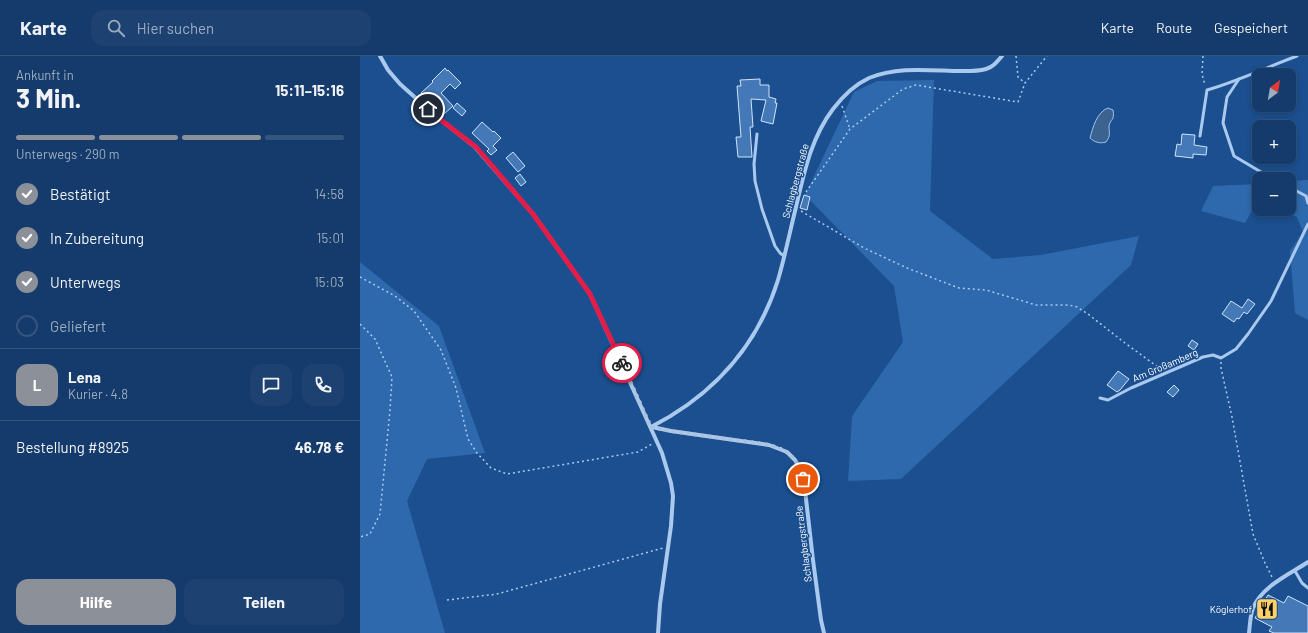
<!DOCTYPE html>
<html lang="de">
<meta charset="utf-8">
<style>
body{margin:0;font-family:Barlow,sans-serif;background:#1d4271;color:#f1f3f6;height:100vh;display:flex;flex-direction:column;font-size:15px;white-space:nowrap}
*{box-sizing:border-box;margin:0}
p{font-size:13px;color:#9dadc1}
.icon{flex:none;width:22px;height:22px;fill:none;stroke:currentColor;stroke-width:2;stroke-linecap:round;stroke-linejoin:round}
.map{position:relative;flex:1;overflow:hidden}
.drawer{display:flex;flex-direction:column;background:#143b6b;width:360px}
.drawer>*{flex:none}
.needle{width:26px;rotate:31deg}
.fabs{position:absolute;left:892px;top:12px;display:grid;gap:8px}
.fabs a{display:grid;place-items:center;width:44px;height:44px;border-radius:8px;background:#143b6b;box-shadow:0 2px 6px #0003,0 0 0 1px #33557e;font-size:20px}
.pin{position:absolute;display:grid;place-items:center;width:34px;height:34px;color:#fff;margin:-17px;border:2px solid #fff;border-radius:50%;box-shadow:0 1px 4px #0007}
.courier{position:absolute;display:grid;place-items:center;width:40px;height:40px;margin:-20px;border:3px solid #e11d48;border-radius:50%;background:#fff;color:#222;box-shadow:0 1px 5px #0007}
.overview em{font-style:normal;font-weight:700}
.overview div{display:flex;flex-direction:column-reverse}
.overview{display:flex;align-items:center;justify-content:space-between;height:68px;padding:0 16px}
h1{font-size:26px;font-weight:700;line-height:30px}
.bar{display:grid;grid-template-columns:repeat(4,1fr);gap:6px 4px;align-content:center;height:48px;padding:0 16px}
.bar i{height:5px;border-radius:3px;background:#33557e}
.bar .active{background:#8c9099}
.bar p{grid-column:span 4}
.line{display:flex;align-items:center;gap:10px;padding:0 16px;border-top:1px solid #33557e}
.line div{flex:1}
.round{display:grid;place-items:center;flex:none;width:42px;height:42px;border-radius:12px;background:#1d4271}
ol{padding:0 16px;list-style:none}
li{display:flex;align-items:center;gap:12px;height:44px}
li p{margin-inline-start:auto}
li .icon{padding:4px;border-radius:50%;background:#8c9099;color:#fff;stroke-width:4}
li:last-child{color:#9dadc1}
li i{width:22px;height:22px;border:2px solid #33557e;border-radius:50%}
.primary-button{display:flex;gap:8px;margin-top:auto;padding:8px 16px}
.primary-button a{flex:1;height:46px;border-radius:12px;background:#8c9099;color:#fff;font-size:16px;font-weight:700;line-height:46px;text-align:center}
.primary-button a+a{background:#1d4271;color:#f1f3f6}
header{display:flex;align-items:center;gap:24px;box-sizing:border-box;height:56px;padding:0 20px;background:#143b6b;border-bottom:1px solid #33557e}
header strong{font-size:19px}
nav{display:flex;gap:22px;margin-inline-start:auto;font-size:14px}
.search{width:280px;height:36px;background:#1d4271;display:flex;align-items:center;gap:10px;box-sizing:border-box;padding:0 14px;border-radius:12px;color:#9dadc1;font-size:15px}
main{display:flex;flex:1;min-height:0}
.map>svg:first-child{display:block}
</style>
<header>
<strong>Karte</strong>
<div class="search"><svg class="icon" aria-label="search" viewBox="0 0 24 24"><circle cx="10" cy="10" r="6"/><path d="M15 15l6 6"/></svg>Hier suchen</div>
<nav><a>Karte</a><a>Route</a><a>Gespeichert</a></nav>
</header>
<main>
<section class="drawer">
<div class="overview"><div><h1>3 Min.</h1><p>Ankunft in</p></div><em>15:11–15:16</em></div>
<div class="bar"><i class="active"></i><i class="active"></i><i class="active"></i><i></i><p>Unterwegs · 290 m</p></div>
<ol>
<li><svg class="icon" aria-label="check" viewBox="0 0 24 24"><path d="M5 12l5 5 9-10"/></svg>Bestätigt<p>14:58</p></li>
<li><svg class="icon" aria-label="check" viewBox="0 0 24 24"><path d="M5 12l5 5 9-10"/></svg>In Zubereitung<p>15:01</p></li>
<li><svg class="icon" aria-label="check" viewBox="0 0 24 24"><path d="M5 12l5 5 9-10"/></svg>Unterwegs<p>15:03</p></li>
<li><i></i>Geliefert</li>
</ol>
<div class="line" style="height:72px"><b class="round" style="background:#8c9099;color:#fff">L</b><div><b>Lena</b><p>Kurier · 4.8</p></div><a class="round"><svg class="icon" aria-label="chat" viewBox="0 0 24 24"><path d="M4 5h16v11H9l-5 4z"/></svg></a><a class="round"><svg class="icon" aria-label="phone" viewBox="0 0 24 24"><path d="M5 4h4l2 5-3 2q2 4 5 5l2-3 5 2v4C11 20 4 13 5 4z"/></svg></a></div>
<div class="line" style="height:52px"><div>Bestellung #8925</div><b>46.78 €</b></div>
<div class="primary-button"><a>Hilfe</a><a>Teilen</a></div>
</section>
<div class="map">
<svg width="948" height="577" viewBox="0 0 948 577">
<rect width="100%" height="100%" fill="#1b4f8f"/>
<g fill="#2e69ad">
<path d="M 574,24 L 570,155 L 633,203 L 681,199 L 779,180 L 771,209 L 541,423 L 488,425 L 492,360 L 543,286 L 534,230 L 445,139 L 494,36 L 517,25 Z"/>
<path d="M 948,124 L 948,264 L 935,257 L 930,195 L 943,176 L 937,161 L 916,153 L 929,153 L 929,125 Z"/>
<path d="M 899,128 L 899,147 L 897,146 L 885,167 L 841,155 L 853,130 Z"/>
<path d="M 0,206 L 79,270 L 125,397 L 67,403 L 47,445 L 85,577 L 0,577 Z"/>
</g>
<path fill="#3c6290" stroke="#9cc4f0" d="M 748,52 L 753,54 C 755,65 750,63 749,70 C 749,78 751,79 746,86 C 740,88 734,86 730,82 C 733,71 737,56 748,52 Z"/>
<g fill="#4478b7" stroke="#cfe3fa">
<path d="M 85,12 L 87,15 L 88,14 L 101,27 L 95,33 L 90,28 L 81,37 L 93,50 L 83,59 L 61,37 L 73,26 L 72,25 Z"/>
<path d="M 400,23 L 400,29 L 409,29 L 409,41 L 416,43 L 415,47 L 417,47 L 413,68 L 401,65 L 406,44 L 391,43 L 393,71 L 390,71 L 392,101 L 378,101 L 376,81 L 381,81 L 377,30 L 381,30 L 380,24 Z"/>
<path d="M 97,47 L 106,55 L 102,60 L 93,52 Z"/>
<path d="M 122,66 L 133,76 L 134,75 L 141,82 L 133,90 L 137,94 L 131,99 L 127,95 L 129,93 L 112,77 Z"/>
<path d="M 822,78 L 835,79 L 834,89 L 847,91 L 846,99 L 833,98 L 833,102 L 815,100 L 817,88 L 821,89 Z"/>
<path d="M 153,96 L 165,110 L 158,116 L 146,102 Z"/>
<path d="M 160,118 L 166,126 L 161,130 L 155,122 Z"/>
<path d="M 444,139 L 450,141 L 447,154 L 440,152 Z"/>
<path d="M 888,243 L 895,248 L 887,258 L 884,256 L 879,263 L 877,262 L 874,266 L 862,258 L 871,245 L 882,252 Z"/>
<path d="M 832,284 L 838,288 L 834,294 L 828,290 Z"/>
<path d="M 758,315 L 769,323 L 760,334 L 757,336 L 747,329 Z"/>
<path d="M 814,329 L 819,334 L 813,341 L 807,336 Z"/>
<path d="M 908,539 L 924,547 L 928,540 L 948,550 L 948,577 L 914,577 L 909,575 L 912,571 L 895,562 Z"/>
</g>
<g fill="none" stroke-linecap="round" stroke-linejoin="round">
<g stroke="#a9c9ee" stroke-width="1.5" stroke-dasharray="2 3" stroke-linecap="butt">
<path d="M 656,0 L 658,21 L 665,27"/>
<path d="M 843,0 L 842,18 L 845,29"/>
<path d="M 482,50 L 490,73"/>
<path d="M 446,136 L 490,73 L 543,33 L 556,29 L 658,46 L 665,27 L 687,0"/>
<path d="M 441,155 L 504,192 L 547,212 L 599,232 L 626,234 L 676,249 L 709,249 L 717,251 L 728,258 L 765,287 L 802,314"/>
<path d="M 0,221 L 35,240 L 54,255 L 81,294 L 96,332 L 108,383 L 117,397 L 131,412 L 147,418 L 278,396 L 292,388"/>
<path d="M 0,268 L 15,283 L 32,321 L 30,354 L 20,458 L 10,478 L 0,481"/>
<path d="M 861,306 L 861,312 L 872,361 L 893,478 L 905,507 L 913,523"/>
<path d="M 87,544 L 137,538 L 303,492"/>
</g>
<g stroke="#a9c9ee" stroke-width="3">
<path d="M 879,23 L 867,41 L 863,67 L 874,100 L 913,123"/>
<path d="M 397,78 L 394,108 L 395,125 L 402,153 L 415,190 L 420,197 L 424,200"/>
<path d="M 840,80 L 847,34 C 878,25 907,11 937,0"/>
<path d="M 929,131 L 946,140 L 948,147"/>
<path d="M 740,342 L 748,344 L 771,332 L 843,301 L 853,299 L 861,302 L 876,293 L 888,278 L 911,245 L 948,168"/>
<path d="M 935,515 L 942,527 L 948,532"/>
</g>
<g stroke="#a9c9ee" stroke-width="4">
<path d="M 20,0 L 28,14 L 40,28 L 77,61 L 115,91 L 173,158 L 230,238 L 302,397 L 311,427 L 313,440 L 311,470 L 300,548 L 298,577"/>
<path d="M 291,371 C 353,339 397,291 418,224 C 425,200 430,175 436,151 C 444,117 451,82 473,53 C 483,40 494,29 509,22 C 536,11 565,14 593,15 C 603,15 615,16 626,13 C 633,11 637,6 642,0"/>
<path d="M 292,371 L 311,375 L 409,389 L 427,396 L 435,404 L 441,414 L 445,434 L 453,504 L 461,564 L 464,577"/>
<path d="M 889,577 C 890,569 890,560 893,552 C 902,530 930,518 948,506"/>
</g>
</g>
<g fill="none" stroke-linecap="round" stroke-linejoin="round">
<path stroke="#afc1d8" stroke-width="4" stroke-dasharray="0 7.2" d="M 262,307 L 291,371 L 311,375 L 404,388 C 427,392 437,401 443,423"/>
<path stroke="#e11d48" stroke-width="5" d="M 68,53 L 77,61 L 116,91 L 173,158 L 230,238 L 262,307"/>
</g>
<defs>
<g id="restaurant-square" transform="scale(1.15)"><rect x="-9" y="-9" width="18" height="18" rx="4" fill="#ffd166" stroke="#1b4f8f"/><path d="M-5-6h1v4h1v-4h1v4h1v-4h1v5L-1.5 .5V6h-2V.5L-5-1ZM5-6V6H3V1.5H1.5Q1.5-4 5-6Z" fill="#111"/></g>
</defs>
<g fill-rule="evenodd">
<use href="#restaurant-square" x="907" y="553"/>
</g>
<g text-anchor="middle" stroke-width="3" stroke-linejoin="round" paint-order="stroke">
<g font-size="10" fill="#fff" stroke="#1b4f8f">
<text transform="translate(435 125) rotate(-75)" y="4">Schlagbergstraße</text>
<text transform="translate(805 309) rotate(-23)" y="4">Am Großamberg</text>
<text transform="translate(443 488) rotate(-97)" y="4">Schlagbergstraße</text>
</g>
<g font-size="10" fill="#fff" stroke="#1b4f8f" text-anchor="end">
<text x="892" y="557">Köglerhof</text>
</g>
</g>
</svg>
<div class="fabs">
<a><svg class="needle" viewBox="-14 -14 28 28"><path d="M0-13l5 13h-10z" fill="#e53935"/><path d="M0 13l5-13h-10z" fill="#9dadc1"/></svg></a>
<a>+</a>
<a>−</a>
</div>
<div class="pin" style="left:443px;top:423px;background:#ea580c"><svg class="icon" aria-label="bag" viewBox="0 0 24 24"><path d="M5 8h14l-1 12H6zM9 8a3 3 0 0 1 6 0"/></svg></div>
<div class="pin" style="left:68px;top:53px;background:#1f2937"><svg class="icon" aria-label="home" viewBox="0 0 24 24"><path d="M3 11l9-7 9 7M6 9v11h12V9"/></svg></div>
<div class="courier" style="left:262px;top:307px"><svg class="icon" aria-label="bike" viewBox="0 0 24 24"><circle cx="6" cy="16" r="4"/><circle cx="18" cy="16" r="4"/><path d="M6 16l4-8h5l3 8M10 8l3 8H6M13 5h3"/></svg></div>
</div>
</main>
